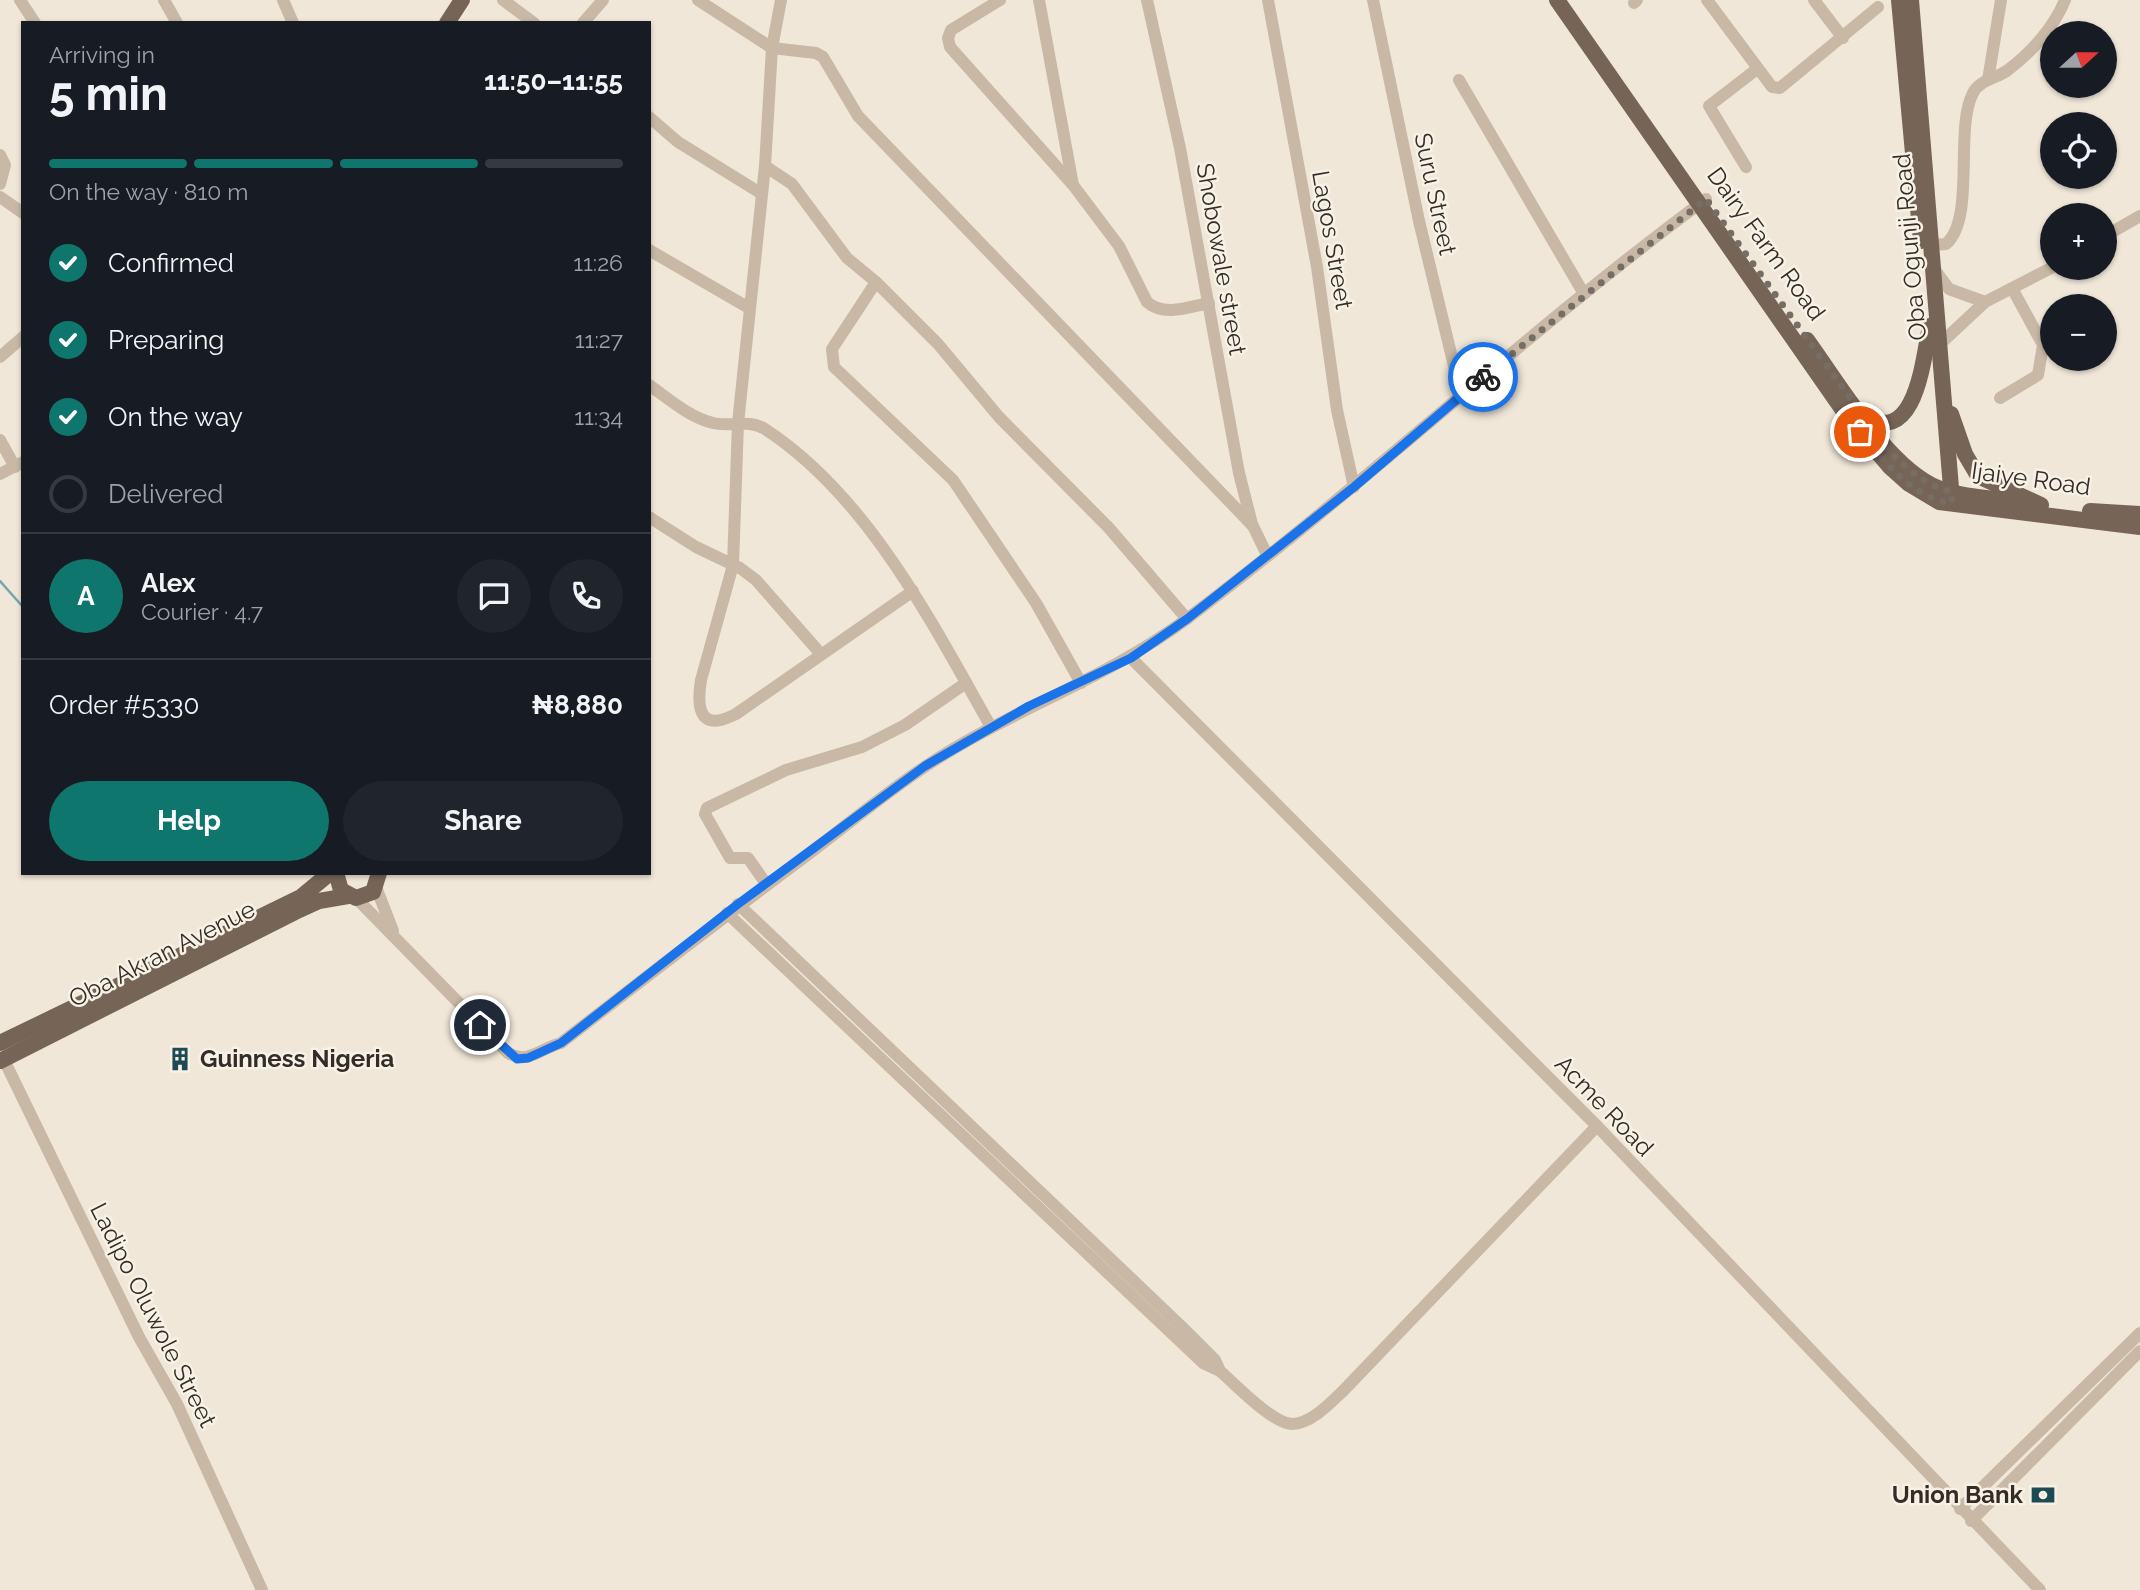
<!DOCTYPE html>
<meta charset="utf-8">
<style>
body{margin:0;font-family:Raleway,sans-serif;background:#20242c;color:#f1f3f6;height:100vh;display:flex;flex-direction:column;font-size:26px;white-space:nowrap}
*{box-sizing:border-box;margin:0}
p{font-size:23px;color:#9ea1a6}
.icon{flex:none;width:38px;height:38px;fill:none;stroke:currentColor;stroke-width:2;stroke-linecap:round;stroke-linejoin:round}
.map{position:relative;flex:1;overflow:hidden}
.side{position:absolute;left:21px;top:21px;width:630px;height:854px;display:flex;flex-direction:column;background:#171b24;border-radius:0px;box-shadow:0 2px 5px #0004}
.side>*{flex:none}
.needle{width:46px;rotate:69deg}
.tools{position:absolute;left:2040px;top:21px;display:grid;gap:14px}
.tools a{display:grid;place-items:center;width:77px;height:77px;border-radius:50%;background:#171b24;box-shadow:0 2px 5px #0004;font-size:35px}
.pin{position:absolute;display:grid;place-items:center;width:60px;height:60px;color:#fff;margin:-30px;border:4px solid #fff;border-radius:50%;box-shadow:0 2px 7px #0007}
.courier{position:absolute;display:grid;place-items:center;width:70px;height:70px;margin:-35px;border:5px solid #1a73e8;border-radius:50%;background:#fff;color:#222;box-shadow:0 2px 9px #0007}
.summary em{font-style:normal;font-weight:700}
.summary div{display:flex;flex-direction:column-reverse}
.summary{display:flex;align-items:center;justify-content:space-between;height:119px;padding:0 28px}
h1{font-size:46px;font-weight:700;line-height:52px}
.bar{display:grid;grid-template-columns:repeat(4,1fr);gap:10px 7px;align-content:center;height:84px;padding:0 28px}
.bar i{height:9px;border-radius:5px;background:#363941}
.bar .current{background:#0f766e}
.bar p{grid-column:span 4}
.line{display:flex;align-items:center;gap:18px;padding:0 28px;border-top:2px solid #363941}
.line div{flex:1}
.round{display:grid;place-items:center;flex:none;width:74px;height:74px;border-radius:37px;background:#20242c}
ol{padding:0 28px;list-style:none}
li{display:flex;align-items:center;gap:21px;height:77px}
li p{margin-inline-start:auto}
li .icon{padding:7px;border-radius:50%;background:#0f766e;color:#fff;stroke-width:4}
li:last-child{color:#9ea1a6}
li i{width:38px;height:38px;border:4px solid #363941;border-radius:50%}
.cta{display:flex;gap:14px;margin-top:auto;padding:14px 28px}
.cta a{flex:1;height:80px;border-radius:42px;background:#0f766e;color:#fff;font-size:28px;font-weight:700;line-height:80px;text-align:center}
.cta a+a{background:#20242c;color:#f1f3f6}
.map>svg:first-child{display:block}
</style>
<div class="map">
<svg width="2140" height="1590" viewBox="0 0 2140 1590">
<rect width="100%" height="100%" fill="#f0e7d9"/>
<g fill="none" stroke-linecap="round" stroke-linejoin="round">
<path stroke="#78a6ad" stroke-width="2.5" d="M 0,581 L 23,607"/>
<g stroke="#c8b8a5" stroke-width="12">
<path d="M 20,0 L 35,23"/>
<path d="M 164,0 L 177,23"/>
<path d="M 283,0 L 293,23"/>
<path d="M 503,0 L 534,23"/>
<path d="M 698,0 L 772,48 L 816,53 L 823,57 L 858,116 L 1253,526 L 1267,555"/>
<path d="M 781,0 L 772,48 L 765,166 L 738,423 L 733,565 L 701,680 C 696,711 701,732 736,714 L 913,591"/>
<path d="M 1000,0 L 951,30 L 948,38 L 950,47 L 1073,185 L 1119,246 L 1147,302 C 1164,317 1189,307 1209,303"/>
<path d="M 1039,0 L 1073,185"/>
<path d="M 1147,0 L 1180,148 L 1239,473 L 1252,524"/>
<path d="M 1268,0 L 1317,267 L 1337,410 L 1354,487"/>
<path d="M 1373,0 L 1419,221 L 1461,395"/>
<path d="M 1707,0 L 1772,87 L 1780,88 L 1878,7"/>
<path d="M 1814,0 L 1843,38"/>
<path d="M 1634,3 L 1637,0"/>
<path d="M 583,23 L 603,0"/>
<path d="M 1459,80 L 1584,294"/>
<path d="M 1988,80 L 2001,0"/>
<path d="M 649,117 L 678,142 L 762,194"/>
<path d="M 0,155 L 5,165 L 0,184"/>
<path d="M 765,166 L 792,184 L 847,258 L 876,282 L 938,344 L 999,417 L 1109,528 L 1187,619"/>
<path d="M 1746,167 L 1709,106 L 1757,69"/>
<path d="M 0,197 L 23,213"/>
<path d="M 2105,236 L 2140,216"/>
<path d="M 1932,245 L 1946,244 C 1976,218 1954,129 1973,93 C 1979,80 1998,78 2008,70 C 2032,52 2054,27 2065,0"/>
<path d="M 649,250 L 749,308"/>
<path d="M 1935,270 L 1949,289 L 1985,302"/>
<path d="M 876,282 L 832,349 L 834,367 L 953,480 L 1036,603 L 1081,683"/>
<path d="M 1941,343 L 1985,302 L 2053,267"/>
<path d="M 0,357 L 23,337"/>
<path d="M 649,385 C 669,399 689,417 713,423 C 730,427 749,419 765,429 C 868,496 932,623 991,727"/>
<path d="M 2000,398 L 2038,375 L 2043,345 L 2013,290"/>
<path d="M 0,440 L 15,467"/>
<path d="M 0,474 L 23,462"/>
<path d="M 649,517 L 696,547 L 740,568 L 756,580 L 820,653"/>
<path d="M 1131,658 L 1597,1126 L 2040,1590"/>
<path d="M 767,885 L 748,858 L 730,858 L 705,814 L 707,808 L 786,770 L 862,747 L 905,725 L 966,683"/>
<path d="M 376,887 L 393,931"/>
<path d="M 356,898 L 508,1053 C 528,1065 541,1048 561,1043 C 642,980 724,917 806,856 C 846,826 885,793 926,766 C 1010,710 1107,679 1188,618 C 1365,485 1527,331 1706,199"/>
<path d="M 738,904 L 1181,1326 L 1215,1360 L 1220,1371 C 1236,1385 1272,1423 1292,1424 C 1311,1424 1330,1403 1343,1391 L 1597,1126"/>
<path d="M 727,913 L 1203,1363 L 1220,1371"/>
<path d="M 4,1060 L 139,1337 L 177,1404 L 262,1590"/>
<path d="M 1960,1509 L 2140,1333"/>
<path d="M 1971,1521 L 2140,1351"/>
</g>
<g stroke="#766457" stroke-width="16">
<path d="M 1557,0 L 1849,419 L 1890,467 L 1909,484 L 1939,502 L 2140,527"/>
<path d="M 1899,0 L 1921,241"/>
<path d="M 1911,0 L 1952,500"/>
<path d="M 447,23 L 462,0"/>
<path d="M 1807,340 C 1839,384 1888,468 1938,488 C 1963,498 1996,498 2023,502"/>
<path d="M 1951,414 L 1965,454 L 1978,476 L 2041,505"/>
<path d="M 1864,416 C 1916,448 1923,359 1930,326"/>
<path d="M 2090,511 L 2140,514"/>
<path d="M 336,873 L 341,890 L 356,898 L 373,892 L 379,873"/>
<path d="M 0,1043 L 301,897 L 330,873"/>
<path d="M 0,1061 L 295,912 L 319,901 L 348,896"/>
</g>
</g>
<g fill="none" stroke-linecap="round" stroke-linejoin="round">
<path stroke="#766d65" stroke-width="7" stroke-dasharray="0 12.6" d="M 1483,377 L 1706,199 L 1887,449 C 1906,467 1925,487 1951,491 L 1952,503 C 1913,499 1883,460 1860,432"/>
<path stroke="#1a73e8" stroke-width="9" d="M 480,1025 L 517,1059 L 528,1058 L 561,1043 L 738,904 L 925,766 L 1029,706 L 1131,658 L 1187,619 L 1354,487 L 1483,377"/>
</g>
<defs>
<g id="building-bare" transform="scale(1.89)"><path d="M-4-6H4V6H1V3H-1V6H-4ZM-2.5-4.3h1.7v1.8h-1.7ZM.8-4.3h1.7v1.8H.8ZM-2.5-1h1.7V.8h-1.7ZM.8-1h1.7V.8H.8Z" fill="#1d4b54" stroke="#f8f1e5" stroke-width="2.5" paint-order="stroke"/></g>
<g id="bank-bare" transform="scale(1.89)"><path d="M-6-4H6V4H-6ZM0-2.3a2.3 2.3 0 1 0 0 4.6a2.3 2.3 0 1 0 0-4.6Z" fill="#1d4b54" stroke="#f8f1e5" stroke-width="2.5" paint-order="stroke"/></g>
</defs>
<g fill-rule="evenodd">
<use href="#building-bare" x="180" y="1059"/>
<use href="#bank-bare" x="2043" y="1495"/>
</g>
<g text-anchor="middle" stroke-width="5" stroke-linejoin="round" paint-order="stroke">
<g font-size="24" fill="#342c26" stroke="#f8f1e5">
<text transform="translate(1435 194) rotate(78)" y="8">Suru Street</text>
<text transform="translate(1332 240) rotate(80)" y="8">Lagos Street</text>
<text transform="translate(1766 244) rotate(54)" y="8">Dairy Farm Road</text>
<text transform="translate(1910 247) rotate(-95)" y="8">Oba Ogunji Road</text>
<text transform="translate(1221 259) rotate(80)" y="8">Shobowale street</text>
<text transform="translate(2031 479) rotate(8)" y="8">Ijaiye Road</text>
<text transform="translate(162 954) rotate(-27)" y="8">Oba Akran Avenue</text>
<text transform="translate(1604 1106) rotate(46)" y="8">Acme Road</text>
<text transform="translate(153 1315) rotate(63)" y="8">Ladipo Oluwole Street</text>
</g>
<g font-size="24" font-weight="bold" fill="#342c26" stroke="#f8f1e5" text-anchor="start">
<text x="200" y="1067">Guinness Nigeria</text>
<text x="2023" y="1503" text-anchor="end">Union Bank</text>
</g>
</g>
</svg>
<div class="tools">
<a><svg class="needle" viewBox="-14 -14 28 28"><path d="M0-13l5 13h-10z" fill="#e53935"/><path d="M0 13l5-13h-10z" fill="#9ea1a6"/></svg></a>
<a><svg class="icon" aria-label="locate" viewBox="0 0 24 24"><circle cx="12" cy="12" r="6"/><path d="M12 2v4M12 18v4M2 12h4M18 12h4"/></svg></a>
<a>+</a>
<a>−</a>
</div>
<div class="pin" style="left:1860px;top:432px;background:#ea580c"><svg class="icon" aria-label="bag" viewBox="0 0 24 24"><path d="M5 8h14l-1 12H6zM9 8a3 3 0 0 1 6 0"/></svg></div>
<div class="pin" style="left:480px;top:1025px;background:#1f2937"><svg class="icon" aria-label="home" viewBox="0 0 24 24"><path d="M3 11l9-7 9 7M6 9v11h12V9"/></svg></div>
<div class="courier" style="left:1483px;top:377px"><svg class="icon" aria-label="bike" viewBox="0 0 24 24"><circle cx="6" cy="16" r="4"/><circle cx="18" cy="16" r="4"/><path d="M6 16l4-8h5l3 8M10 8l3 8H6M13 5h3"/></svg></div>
<section class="side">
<div class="summary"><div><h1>5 min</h1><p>Arriving in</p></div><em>11:50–11:55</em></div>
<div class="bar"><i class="current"></i><i class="current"></i><i class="current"></i><i></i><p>On the way · 810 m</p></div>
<ol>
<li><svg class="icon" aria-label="check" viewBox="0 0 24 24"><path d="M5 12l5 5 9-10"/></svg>Confirmed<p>11:26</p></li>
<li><svg class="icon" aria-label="check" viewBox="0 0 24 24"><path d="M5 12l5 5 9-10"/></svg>Preparing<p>11:27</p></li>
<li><svg class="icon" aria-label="check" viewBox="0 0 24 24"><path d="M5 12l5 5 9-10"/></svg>On the way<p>11:34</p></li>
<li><i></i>Delivered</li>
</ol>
<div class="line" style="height:126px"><b class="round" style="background:#0f766e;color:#fff">A</b><div><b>Alex</b><p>Courier · 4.7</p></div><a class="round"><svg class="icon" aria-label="chat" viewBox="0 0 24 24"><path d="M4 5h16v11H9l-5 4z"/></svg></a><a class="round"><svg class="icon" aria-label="phone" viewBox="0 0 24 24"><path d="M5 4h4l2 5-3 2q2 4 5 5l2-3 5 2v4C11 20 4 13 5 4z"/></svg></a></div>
<div class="line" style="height:91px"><div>Order #5330</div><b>₦8,880</b></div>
<div class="cta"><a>Help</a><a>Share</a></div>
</section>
</div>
